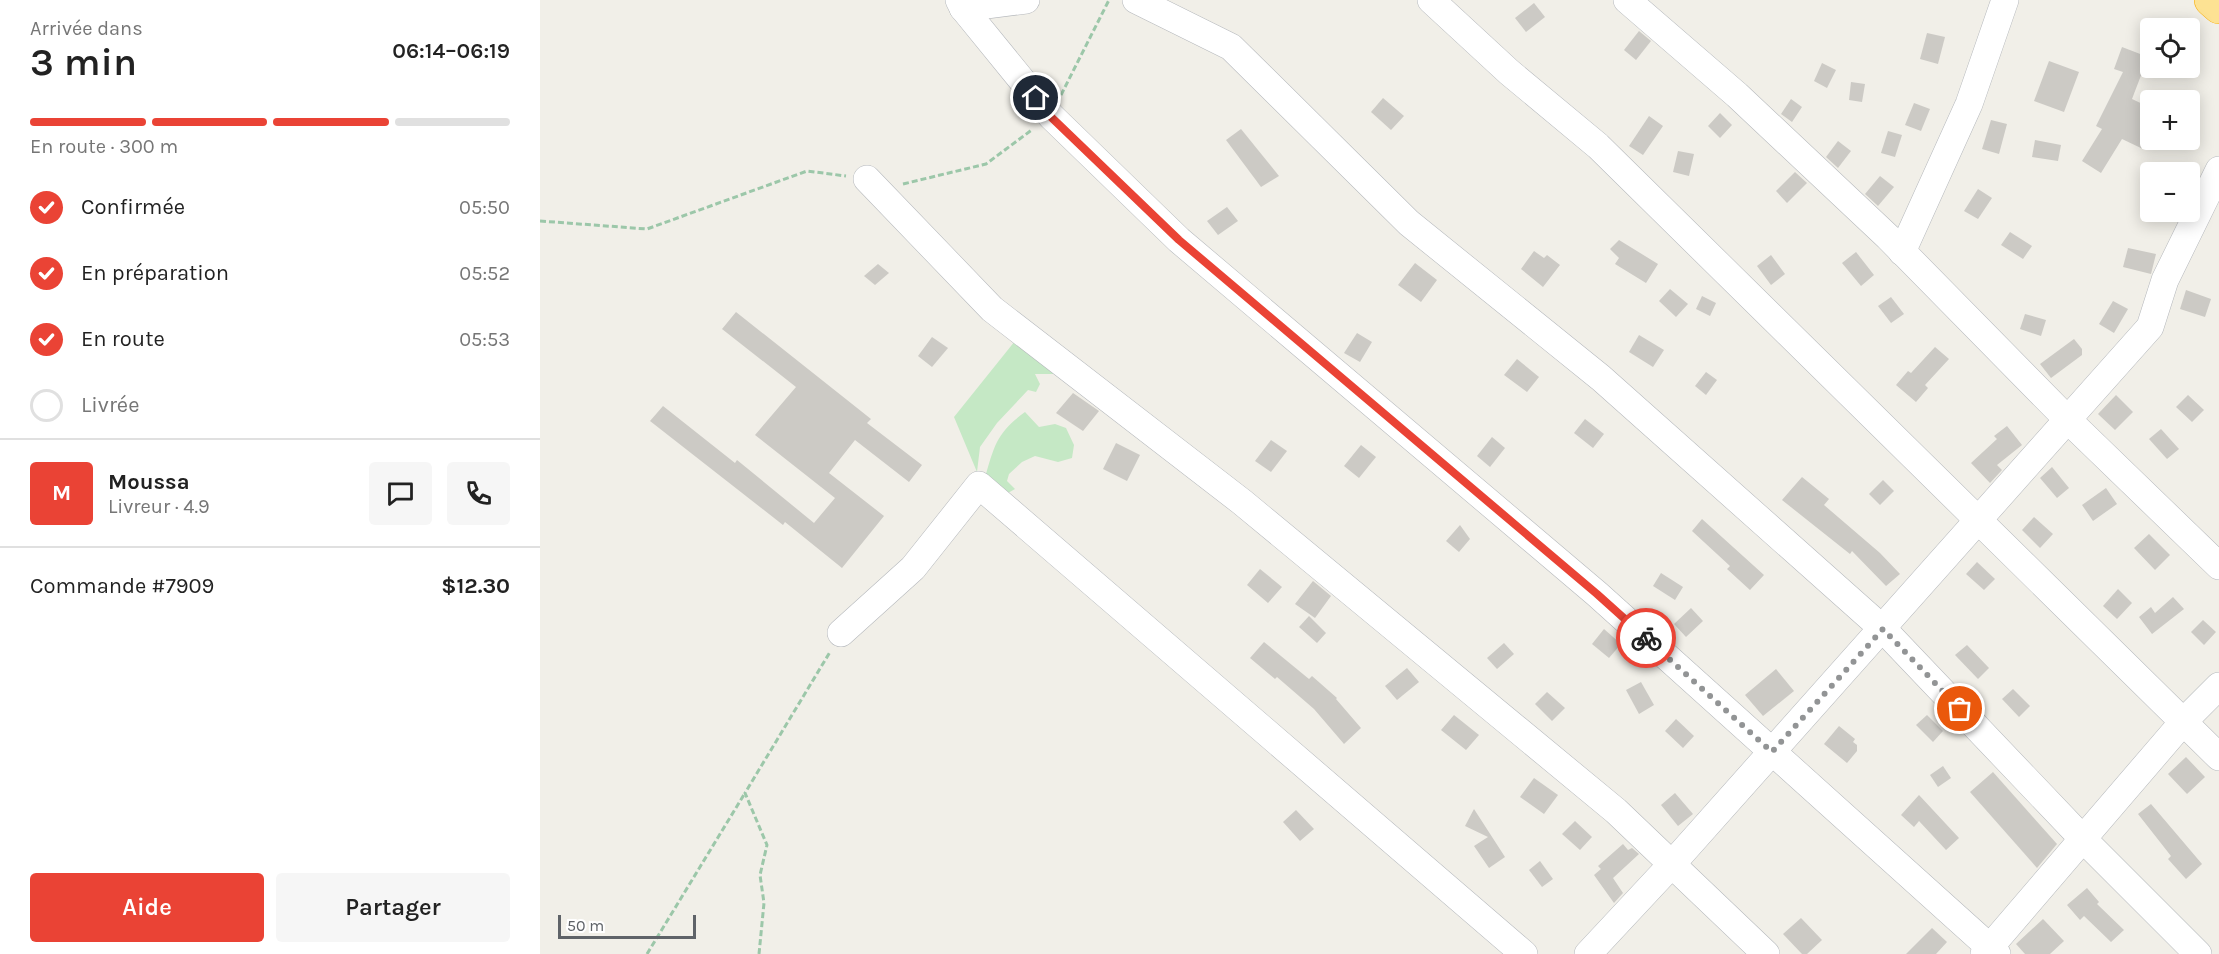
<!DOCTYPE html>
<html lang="fr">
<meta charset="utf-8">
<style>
body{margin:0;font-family:Karla,sans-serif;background:#f6f6f6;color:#222;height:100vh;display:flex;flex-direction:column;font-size:22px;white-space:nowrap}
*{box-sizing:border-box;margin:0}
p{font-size:20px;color:#767676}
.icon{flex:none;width:33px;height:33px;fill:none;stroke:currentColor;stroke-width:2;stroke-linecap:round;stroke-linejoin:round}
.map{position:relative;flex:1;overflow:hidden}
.sheet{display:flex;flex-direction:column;background:#fff;width:540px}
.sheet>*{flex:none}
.buttons{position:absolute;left:1600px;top:18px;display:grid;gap:12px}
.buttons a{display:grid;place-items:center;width:60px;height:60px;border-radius:6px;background:#fff;box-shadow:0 3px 15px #0003;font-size:30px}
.scale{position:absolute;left:18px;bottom:15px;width:138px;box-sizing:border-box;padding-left:6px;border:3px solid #5f6368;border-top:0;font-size:16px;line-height:21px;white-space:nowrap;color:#5f6368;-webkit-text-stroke:4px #fff;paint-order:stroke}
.pin{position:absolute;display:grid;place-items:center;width:51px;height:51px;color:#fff;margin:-26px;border:3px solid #fff;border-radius:50%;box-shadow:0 2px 6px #0007}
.courier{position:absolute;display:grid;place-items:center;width:60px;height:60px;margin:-30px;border:4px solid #ea4335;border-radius:50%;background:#fff;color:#222;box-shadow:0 2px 8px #0007}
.head em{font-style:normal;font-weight:600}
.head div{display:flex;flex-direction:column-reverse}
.head{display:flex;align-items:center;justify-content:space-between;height:102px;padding:0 30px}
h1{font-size:39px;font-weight:600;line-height:45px}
.bar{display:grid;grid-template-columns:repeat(4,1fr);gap:9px 6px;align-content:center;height:72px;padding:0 30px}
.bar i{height:8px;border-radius:4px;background:#e0e0e0}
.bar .active{background:#ea4335}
.bar p{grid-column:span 4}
.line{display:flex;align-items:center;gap:15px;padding:0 30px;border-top:2px solid #e0e0e0}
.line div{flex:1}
.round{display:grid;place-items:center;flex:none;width:63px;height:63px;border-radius:6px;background:#f6f6f6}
ol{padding:0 30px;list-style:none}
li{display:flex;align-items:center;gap:18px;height:66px}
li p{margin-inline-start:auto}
li .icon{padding:6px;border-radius:50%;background:#ea4335;color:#fff;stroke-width:4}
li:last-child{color:#767676}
li i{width:33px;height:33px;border:3px solid #e0e0e0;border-radius:50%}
.button{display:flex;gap:12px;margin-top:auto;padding:12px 30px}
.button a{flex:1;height:69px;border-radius:6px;background:#ea4335;color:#fff;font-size:24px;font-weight:600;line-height:69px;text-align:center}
.button a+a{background:#f6f6f6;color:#222}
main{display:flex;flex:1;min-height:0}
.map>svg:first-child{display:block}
</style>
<main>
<section class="sheet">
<div class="head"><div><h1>3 min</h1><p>Arrivée dans</p></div><em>06:14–06:19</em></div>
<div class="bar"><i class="active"></i><i class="active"></i><i class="active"></i><i></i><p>En route · 300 m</p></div>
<ol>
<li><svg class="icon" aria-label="check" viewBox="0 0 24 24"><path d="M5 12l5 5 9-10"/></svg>Confirmée<p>05:50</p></li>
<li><svg class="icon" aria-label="check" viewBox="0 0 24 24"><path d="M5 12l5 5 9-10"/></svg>En préparation<p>05:52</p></li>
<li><svg class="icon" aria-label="check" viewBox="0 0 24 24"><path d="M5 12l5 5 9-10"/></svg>En route<p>05:53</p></li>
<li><i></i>Livrée</li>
</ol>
<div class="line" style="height:108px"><b class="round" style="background:#ea4335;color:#fff">M</b><div><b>Moussa</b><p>Livreur · 4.9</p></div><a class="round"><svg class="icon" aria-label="chat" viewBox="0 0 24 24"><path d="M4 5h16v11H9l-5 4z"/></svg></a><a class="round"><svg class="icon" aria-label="phone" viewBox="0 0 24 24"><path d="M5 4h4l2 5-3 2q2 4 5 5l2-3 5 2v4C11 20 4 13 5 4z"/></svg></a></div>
<div class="line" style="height:78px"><div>Commande #7909</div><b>$12.30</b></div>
<div class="button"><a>Aide</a><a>Partager</a></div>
</section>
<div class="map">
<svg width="1679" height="954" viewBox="0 0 1679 954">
<rect width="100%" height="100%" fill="#f1efe8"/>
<g fill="#c5e8c5">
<path d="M 487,326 L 522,374 L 495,374 L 500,384 L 496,392 L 488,390 L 457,423 L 440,447 L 437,472 L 414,417 Z"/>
<path d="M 485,412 L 499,427 L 515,424 L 526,428 L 534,445 L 532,458 L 518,462 L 495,456 L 482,462 L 469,474 L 467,481 L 475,489 L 468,493 L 446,474 C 455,443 458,432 485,412 Z"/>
</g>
<g fill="#cccac5">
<path d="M 994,3 L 1005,17 L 986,32 L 975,18 Z"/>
<path d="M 1099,31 L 1111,41 L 1096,60 L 1084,50 Z"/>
<path d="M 1387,33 L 1405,37 L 1398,64 L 1380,59 Z"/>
<path d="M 1582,47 L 1608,57 L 1592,99 L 1611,108 L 1611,133 L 1603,149 L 1582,139 L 1561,173 L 1542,161 L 1562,129 L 1556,126 L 1583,72 L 1574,69 Z"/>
<path d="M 1509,61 L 1539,72 L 1524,112 L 1494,101 Z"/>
<path d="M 1282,63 L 1296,70 L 1287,88 L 1274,81 Z"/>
<path d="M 1311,82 L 1325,84 L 1322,102 L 1309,100 Z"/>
<path d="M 843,98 L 864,116 L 851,130 L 831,112 Z"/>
<path d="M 1251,99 L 1262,107 L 1252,122 L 1241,114 Z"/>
<path d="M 1374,103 L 1390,109 L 1381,131 L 1365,125 Z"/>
<path d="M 1180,113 L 1192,125 L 1180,138 L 1168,126 Z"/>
<path d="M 1109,116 L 1123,126 L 1103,155 L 1089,146 Z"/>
<path d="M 1451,120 L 1467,124 L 1459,154 L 1442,149 Z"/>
<path d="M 701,129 L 739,176 L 721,187 L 686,140 Z"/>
<path d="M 1348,131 L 1362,135 L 1355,157 L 1341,153 Z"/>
<path d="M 1495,140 L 1521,145 L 1518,161 L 1492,157 Z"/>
<path d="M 1298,141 L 1311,151 L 1298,168 L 1286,157 Z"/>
<path d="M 1138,151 L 1154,154 L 1149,176 L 1133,172 Z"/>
<path d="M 1255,172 L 1267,183 L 1247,203 L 1236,191 Z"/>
<path d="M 1340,176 L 1354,187 L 1338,206 L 1325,194 Z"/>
<path d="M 1438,189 L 1452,198 L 1438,219 L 1424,211 Z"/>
<path d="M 687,207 L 698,221 L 678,235 L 667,221 Z"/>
<path d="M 1470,232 L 1492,246 L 1483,259 L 1461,245 Z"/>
<path d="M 1079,240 L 1118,264 L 1106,283 L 1075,264 L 1079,258 L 1070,249 Z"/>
<path d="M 1588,248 L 1616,254 L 1611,274 L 1583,267 Z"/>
<path d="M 994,251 L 1004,258 L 1007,255 L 1020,265 L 1003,287 L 981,269 Z"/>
<path d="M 1316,252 L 1334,275 L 1321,286 L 1302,263 Z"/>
<path d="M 1231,255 L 1245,274 L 1231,285 L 1217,266 Z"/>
<path d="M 875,263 L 897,280 L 881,302 L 858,285 Z"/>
<path d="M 338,264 L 349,273 L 335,285 L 324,276 Z"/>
<path d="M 1130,289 L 1148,304 L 1136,317 L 1119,301 Z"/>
<path d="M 1646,290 L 1671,299 L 1665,317 L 1640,309 Z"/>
<path d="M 1162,296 L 1176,303 L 1170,316 L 1156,309 Z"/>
<path d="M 1351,297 L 1364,314 L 1351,323 L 1338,306 Z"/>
<path d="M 1573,301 L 1588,309 L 1574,333 L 1559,324 Z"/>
<path d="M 196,312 L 331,419 L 327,423 L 382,465 L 369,482 L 315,440 L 289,473 L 344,516 L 302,568 L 245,522 L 243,525 L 110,421 L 123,406 L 195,463 L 197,460 L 274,523 L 295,498 L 215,435 L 256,387 L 182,329 Z"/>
<path d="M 1485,314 L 1506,320 L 1501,336 L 1480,329 Z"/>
<path d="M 817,333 L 832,342 L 820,362 L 804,353 Z"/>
<path d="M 1099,335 L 1124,350 L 1113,367 L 1089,352 Z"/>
<path d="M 392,337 L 408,348 L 392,367 L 378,356 Z"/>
<path d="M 1534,339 L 1542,349 L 1542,355 L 1511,378 L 1500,364 Z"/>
<path d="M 1395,347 L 1409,359 L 1385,385 L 1388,388 L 1376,402 L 1356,385 L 1368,371 L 1371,373 Z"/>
<path d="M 977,359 L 999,377 L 987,392 L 964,375 Z"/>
<path d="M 1166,372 L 1177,380 L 1166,395 L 1155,386 Z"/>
<path d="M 533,393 L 559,411 L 543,431 L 516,413 Z"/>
<path d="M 1576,395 L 1593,412 L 1575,430 L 1558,414 Z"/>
<path d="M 1648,395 L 1664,410 L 1652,422 L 1636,407 Z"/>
<path d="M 1045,419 L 1064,434 L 1053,448 L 1034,433 Z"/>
<path d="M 1467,426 L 1482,445 L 1457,465 L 1462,470 L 1450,483 L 1431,463 L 1457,439 L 1454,436 Z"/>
<path d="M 1621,429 L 1639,449 L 1627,459 L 1609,439 Z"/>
<path d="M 952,437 L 965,448 L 950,467 L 937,456 Z"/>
<path d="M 731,440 L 747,451 L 731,472 L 715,461 Z"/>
<path d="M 576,443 L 600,455 L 587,481 L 563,469 Z"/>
<path d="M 821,445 L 836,457 L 819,478 L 804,466 Z"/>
<path d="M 1512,467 L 1529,488 L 1517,498 L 1500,478 Z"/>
<path d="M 1262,477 L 1289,499 L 1284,505 L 1340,553 L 1360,574 L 1346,586 L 1312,551 L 1310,554 L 1242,500 Z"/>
<path d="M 1343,480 L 1354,491 L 1340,505 L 1329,494 Z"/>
<path d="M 1566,488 L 1577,504 L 1553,521 L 1542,505 Z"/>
<path d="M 1494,517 L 1513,534 L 1500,548 L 1482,530 Z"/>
<path d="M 1162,519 L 1224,575 L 1210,590 L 1187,569 L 1190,566 L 1152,531 Z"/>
<path d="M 920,525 L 930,539 L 919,552 L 906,541 Z"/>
<path d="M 1609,534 L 1630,555 L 1615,570 L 1594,548 Z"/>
<path d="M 1437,562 L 1455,579 L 1444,590 L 1426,574 Z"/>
<path d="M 720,569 L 742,587 L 728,603 L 707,585 Z"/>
<path d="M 1121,573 L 1143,587 L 1135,600 L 1113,586 Z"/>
<path d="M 773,581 L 791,596 L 775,618 L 755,604 Z"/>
<path d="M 1578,589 L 1592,603 L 1577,619 L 1563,606 Z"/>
<path d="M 1633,597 L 1644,609 L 1612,634 L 1599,617 L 1611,607 L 1615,613 Z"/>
<path d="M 1151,608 L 1163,621 L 1146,637 L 1134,624 Z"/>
<path d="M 769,616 L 786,633 L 777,643 L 759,627 Z"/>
<path d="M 1663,620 L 1676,632 L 1664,645 L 1651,632 Z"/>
<path d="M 1064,629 L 1081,644 L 1069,658 L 1052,644 Z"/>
<path d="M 724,642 L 769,679 L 772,676 L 797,698 L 796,699 L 821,728 L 804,744 L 774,709 L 737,677 L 735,679 L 710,658 Z"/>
<path d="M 964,643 L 974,654 L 957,669 L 947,658 Z"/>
<path d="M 1427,645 L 1449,668 L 1438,679 L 1415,655 Z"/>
<path d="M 867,668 L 879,682 L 857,700 L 845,686 Z"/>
<path d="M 1236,669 L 1254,691 L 1223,716 L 1205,695 Z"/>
<path d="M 1101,682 L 1114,705 L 1099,714 L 1086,690 Z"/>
<path d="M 1473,689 L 1490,706 L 1479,717 L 1462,699 Z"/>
<path d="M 1007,692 L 1025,708 L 1012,721 L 995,704 Z"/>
<path d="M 914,715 L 939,735 L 926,750 L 901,730 Z"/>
<path d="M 1387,715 L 1403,731 L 1393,742 L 1376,725 Z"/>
<path d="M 1136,719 L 1154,736 L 1143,748 L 1125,731 Z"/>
<path d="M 1299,726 L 1315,739 L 1313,742 L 1317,745 L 1317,751 L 1307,763 L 1284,744 Z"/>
<path d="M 1646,757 L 1665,777 L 1647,794 L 1628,774 Z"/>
<path d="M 1403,766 L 1411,778 L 1398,787 L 1390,775 Z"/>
<path d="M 1453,772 L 1517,844 L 1497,868 L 1430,792 Z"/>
<path d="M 994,778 L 1018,795 L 1004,814 L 980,797 Z"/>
<path d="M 1135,793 L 1153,814 L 1138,826 L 1121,805 Z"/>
<path d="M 1379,795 L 1419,838 L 1406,850 L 1379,821 L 1374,827 L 1361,815 Z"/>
<path d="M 1611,804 L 1662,864 L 1646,879 L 1628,859 L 1631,856 L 1598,814 Z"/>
<path d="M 934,809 L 965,857 L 949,868 L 934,846 L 948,837 L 925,826 Z"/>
<path d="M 756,810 L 774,829 L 760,841 L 743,822 Z"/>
<path d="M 1035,821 L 1052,837 L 1040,850 L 1022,834 Z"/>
<path d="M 1083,844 L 1088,850 L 1092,848 L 1099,854 L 1073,878 L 1083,893 L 1074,903 L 1054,875 L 1061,869 L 1058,866 Z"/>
<path d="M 1000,861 L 1013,879 L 1002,887 L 989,870 Z"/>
<path d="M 1547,888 L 1559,902 L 1557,904 L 1584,930 L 1571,942 L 1544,916 L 1540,920 L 1527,905 Z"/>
<path d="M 1261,918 L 1282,940 L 1267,954 L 1262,954 L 1243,934 Z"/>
<path d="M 1503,919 L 1524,941 L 1510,954 L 1485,954 L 1476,944 Z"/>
<path d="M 1392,928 L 1407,942 L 1396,954 L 1366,954 Z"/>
</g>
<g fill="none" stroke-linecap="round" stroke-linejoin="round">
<g stroke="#b5b8bc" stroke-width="28">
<g id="minor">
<path d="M 419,0 L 423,8 L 511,116 L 639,240 L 1057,594 L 1457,954"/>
<path d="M 596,0 L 691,47 L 869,223 L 1061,378 L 1343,629 L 1543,839 L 1658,954"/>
<path d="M 891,0 L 969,72 L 1058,146 L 1679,757"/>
<path d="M 1087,0 L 1197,95 L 1348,237 L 1528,420 L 1679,566"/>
<path d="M 423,8 L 486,0"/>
<path d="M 327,179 L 452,309 L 702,502 L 1076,811 L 1226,954"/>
<path d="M 1362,252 L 1429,104 L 1465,0"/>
<path d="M 301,633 L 373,568 L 439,485 L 984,954"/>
<path d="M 1048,954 L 1132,864 L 1610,327 L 1625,280 L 1679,170"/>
<path d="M 1444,954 L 1643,722 L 1679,686"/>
</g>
</g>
<g stroke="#f9ab00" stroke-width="34">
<path id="highway" d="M 1671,0 L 1679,7"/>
</g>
<g stroke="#9cc7a9" stroke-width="3" stroke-dasharray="6 3" stroke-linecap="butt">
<path d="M 521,95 L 569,0"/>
<path d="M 363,184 L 446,164 L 493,129"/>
<path d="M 0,221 L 107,229 L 267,171 L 306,176"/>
<path d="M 107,954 L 205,793"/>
<path d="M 219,954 L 224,903 L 220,875 L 227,845 L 205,793 L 290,652"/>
</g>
<use href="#minor" stroke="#fff" stroke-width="27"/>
<use href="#highway" stroke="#fde293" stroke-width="33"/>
</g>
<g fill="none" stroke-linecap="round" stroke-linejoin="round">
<path stroke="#929495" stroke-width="6" stroke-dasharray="0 10.8" d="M 1106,638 L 1232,752 L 1343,629 L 1420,709"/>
<path stroke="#ea4335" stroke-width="8" d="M 496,98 L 510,116 L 639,240 L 1057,594 L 1106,638"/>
</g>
</svg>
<div class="buttons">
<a><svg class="icon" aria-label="locate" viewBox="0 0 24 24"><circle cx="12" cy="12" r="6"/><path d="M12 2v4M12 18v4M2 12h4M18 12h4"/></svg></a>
<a>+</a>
<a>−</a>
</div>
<div class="scale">50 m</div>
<div class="pin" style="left:1420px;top:709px;background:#ea580c"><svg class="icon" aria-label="bag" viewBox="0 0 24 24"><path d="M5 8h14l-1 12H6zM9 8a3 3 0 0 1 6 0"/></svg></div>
<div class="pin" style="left:496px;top:98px;background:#1f2937"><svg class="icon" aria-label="home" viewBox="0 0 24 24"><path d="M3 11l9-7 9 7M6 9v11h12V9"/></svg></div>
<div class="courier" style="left:1106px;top:638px"><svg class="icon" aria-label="bike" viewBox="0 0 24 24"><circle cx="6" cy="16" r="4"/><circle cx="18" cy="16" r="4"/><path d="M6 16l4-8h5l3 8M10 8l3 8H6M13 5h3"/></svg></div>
</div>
</main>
